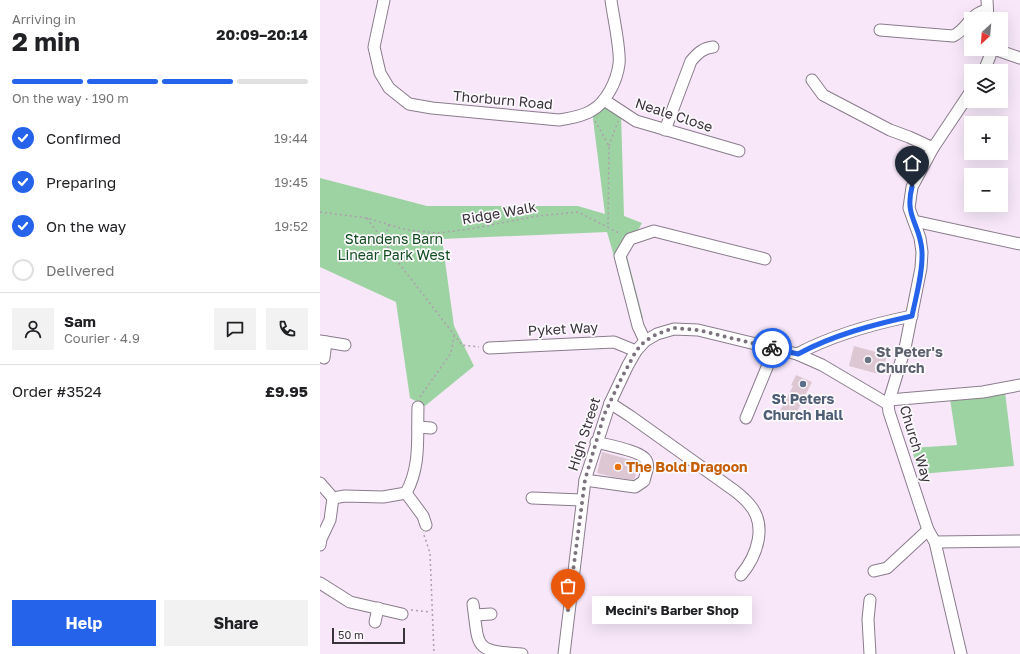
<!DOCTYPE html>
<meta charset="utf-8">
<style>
body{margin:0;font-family:"Golos Text",sans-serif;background:#f2f2f2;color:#202124;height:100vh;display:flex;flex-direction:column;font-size:15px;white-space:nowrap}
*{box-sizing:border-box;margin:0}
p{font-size:13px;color:#757577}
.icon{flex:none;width:22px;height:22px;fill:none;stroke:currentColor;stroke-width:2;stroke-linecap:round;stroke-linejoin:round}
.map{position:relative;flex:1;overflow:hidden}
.details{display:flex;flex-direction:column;background:#fff;width:320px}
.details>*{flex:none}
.needle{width:26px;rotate:206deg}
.tools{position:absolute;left:644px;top:12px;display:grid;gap:8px}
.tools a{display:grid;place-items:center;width:44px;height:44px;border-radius:0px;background:#fff;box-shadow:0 4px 16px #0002;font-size:20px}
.scale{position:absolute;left:12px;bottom:10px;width:73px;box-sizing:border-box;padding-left:4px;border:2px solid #39333a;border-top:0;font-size:11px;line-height:14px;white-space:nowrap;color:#39333a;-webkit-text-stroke:3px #fcf9fd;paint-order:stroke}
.pin{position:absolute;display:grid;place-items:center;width:34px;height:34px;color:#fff;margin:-41px -17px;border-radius:50% 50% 50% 0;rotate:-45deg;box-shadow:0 0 4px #0007}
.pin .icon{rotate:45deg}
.courier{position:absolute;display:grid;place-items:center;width:40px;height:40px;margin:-20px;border:3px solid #2563eb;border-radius:50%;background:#fff;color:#222;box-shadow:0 1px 5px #0007}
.bubble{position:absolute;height:28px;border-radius:0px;background:#fff;box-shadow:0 4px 16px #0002;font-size:13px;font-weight:700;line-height:28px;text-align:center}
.summary em{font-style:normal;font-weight:700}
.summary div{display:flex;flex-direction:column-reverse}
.summary{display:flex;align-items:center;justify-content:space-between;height:68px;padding:0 12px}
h1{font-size:26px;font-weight:700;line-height:30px}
.bar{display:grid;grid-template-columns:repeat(4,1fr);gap:6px 4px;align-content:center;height:48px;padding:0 12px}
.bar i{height:5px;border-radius:3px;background:#e0e0e0}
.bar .active{background:#2563eb}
.bar p{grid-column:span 4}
.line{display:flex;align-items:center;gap:10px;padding:0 12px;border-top:1px solid #e0e0e0}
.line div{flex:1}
.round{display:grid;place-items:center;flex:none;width:42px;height:42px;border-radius:0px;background:#f2f2f2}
ol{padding:0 12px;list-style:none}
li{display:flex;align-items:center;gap:12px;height:44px}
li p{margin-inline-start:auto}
li .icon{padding:4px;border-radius:50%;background:#2563eb;color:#fff;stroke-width:4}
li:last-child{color:#757577}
li i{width:22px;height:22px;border:2px solid #e0e0e0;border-radius:50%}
.primary-button{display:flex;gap:8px;margin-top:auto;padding:8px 12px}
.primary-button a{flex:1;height:46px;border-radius:0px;background:#2563eb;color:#fff;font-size:16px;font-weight:700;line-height:46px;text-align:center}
.primary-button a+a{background:#f2f2f2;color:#202124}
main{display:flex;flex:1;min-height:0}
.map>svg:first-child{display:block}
</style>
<main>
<section class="details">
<div class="summary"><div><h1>2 min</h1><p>Arriving in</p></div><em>20:09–20:14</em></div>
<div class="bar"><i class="active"></i><i class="active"></i><i class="active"></i><i></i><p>On the way · 190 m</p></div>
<ol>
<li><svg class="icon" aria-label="check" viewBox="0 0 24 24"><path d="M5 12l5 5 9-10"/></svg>Confirmed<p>19:44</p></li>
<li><svg class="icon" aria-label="check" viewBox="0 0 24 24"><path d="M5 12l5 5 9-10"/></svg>Preparing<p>19:45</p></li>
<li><svg class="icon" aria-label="check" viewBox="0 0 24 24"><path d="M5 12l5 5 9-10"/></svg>On the way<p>19:52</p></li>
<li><i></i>Delivered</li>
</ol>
<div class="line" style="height:72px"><a class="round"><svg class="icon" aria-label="person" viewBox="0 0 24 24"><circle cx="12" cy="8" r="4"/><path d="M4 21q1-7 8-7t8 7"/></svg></a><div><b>Sam</b><p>Courier · 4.9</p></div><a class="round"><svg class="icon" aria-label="chat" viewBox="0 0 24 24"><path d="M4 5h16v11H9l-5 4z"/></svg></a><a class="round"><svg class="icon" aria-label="phone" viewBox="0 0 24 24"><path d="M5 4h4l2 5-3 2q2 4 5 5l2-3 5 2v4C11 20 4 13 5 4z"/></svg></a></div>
<div class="line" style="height:52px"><div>Order #3524</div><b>£9.95</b></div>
<div class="primary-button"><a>Help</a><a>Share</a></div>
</section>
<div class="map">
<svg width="700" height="654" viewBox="0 0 700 654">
<rect width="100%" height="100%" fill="#f7e7f9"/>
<g fill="#9dd3a2">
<path d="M 284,100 L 301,113 L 304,216 L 322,223 L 306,252 L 323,318 L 315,329 L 287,232 L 122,239 L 134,326 L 154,366 L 105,406 L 90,398 L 76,302 L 0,267 L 0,178 L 107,206 L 258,206 L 285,214 L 272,111 Z"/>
<path d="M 685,392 L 694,466 L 600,474 L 591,448 L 637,445 L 630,399 Z"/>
</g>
<g fill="#ddc7d3">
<path d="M 534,346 L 567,355 L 562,375 L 529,366 Z"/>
<path d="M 476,375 L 492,382 L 474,418 L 460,411 L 473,386 L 471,385 Z"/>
<path d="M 282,452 L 319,462 L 315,478 L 313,480 L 293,477 L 277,473 Z"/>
</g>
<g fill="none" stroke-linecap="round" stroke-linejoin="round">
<g stroke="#8a7c8c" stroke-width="13">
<g id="minor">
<path d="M 64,0 L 54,47 L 60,73 L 69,88 L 89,104 L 112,108 L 239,120 C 250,118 261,117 271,111 C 286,103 297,81 299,64 C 301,51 293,16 291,0"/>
<path d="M 667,0 L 668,19"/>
<path d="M 560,30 L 633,36 C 648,29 649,14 667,10"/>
<path d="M 674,49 L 700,58"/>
<path d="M 664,71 L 670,56 L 670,49"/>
<path d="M 492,80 L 503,95 L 570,130 L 589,137 L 613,148"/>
<path d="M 284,100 L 316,121 L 419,151"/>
<path d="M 345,130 L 371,61 C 378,53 383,48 393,47"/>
<path d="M 594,221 L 700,244"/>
<path d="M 0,341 L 25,345"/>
<path d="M 325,341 L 318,326 L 300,256 L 310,239 L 334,231 L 445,259"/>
<path d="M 169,348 L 294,342 L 316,351"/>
<path d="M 477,354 C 513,335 552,324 592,316"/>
<path d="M 4,358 L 6,342"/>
<path d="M 569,400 L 663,392 L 700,385"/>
<path d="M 290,403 L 310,416 L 415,491 C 420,495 425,499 429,504 C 448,525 437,556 421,575"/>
<path d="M 426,418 L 455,348"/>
<path d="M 98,427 L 111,428"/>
<path d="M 265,480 L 315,487 L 324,481 C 325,475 330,466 326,460 C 322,451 286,445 276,442"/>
<path d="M 0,483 L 13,498 L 25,496 L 63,497 L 86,493 C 101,466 97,437 98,407"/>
<path d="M 86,493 L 103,516 L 106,525"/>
<path d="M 212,498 L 261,500"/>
<path d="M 615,542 L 700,541"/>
<path d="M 0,545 L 1,539 L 10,520 L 13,498"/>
<path d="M 554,571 L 567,568 L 608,530"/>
<path d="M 0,583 L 30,602 L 82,614"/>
<path d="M 153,604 C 159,648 153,651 202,654"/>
<path d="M 155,615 L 171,614"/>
<path d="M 55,622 L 58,608"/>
<path d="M 244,654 L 265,480 L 290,403 L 308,365 L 316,351 L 325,341 L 337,334 L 354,329 L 378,330 L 477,354 L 502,365 L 568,404"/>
<path d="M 550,654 L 548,619 L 550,600"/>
<path d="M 641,654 L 615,542 L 608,530 L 569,412 L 568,404 L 585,348 L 601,268 L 602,252 L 600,238 L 589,208 L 592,187 L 613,148 L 651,91"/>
</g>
</g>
<g stroke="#aca0ad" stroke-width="1.5" stroke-dasharray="2 3" stroke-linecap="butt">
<path d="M 275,121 L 289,146 L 288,228"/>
<path d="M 289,146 L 298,121"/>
<path d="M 0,212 L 47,218 L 87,230 L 118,233 L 150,229 L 217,216 L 258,212 L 301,234"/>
<path d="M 47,218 L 81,266 L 142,345 L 159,347"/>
<path d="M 64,241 L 69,224"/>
<path d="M 100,397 L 131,353 L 134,336"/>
<path d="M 104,535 L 110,553 L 114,654"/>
<path d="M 91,610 L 111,612"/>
</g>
<use href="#minor" stroke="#fff" stroke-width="11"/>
</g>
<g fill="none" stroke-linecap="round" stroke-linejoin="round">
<path stroke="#7c727d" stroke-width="4" stroke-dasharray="0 7.2" d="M 248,610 L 265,480 L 284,415 L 300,381 L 316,351 L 325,341 L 337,334 L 354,328 L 378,330 L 452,348"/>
<path stroke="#2563eb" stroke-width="5" d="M 452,348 L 478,354 C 513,335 552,325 592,316 C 596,296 603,273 602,252 C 601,225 584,217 592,187"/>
</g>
<circle fill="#6b7280" stroke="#fcf9fd" stroke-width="1.5" cx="548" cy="360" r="4"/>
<circle fill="#5c6f8a" stroke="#fcf9fd" stroke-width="1.5" cx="483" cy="384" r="4"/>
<circle fill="#e8710a" stroke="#fcf9fd" stroke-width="1.5" cx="298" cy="467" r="4"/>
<g text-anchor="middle" stroke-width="3.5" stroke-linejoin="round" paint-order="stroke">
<g font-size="14" fill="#39333a" stroke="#fcf9fd">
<text transform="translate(183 100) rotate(5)" y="5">Thorburn Road</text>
<text transform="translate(354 115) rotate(18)" y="5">Neale Close</text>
<text transform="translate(179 213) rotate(-10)" y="5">Ridge Walk</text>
<text transform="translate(243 329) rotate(-3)" y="5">Pyket Way</text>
<text transform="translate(264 434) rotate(-72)" y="5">High Street</text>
<text transform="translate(596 444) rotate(73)" y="5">Church Way</text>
</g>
<g font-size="14" fill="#124e1f" stroke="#fcf9fd">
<text x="74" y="244">Standens Barn<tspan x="74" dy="16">Linear Park West</tspan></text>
</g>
<g font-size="14" font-weight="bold" fill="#5b616d" stroke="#fcf9fd" text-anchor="start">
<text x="556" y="357">St Peter's<tspan x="556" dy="16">Church</tspan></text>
</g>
<g font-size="14" font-weight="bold" fill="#4e5e75" stroke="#fcf9fd">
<text x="483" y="404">St Peters<tspan x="483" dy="16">Church Hall</tspan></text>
</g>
<g font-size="14" font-weight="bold" fill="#c56008" stroke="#fcf9fd" text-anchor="start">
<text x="306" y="472">The Bold Dragoon</text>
</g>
</g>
</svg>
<div class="tools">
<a><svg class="needle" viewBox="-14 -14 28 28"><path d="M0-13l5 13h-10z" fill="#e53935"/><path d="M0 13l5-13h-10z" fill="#757577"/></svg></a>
<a><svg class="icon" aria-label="layers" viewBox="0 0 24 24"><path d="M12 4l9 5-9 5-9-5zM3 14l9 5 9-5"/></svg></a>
<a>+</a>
<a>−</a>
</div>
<div class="scale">50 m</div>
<div class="pin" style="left:248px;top:610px;background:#ea580c"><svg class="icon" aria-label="bag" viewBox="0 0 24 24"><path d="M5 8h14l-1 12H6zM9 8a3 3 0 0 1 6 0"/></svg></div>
<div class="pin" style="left:592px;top:187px;background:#1f2937"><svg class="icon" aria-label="home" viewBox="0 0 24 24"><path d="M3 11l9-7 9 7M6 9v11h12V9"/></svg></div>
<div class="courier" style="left:452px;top:348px"><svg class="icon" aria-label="bike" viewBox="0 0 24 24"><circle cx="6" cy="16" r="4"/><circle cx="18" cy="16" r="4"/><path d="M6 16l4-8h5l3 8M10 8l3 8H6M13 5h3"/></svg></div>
<div class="bubble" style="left:272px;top:596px;width:160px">Mecini's Barber Shop</div>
</div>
</main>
